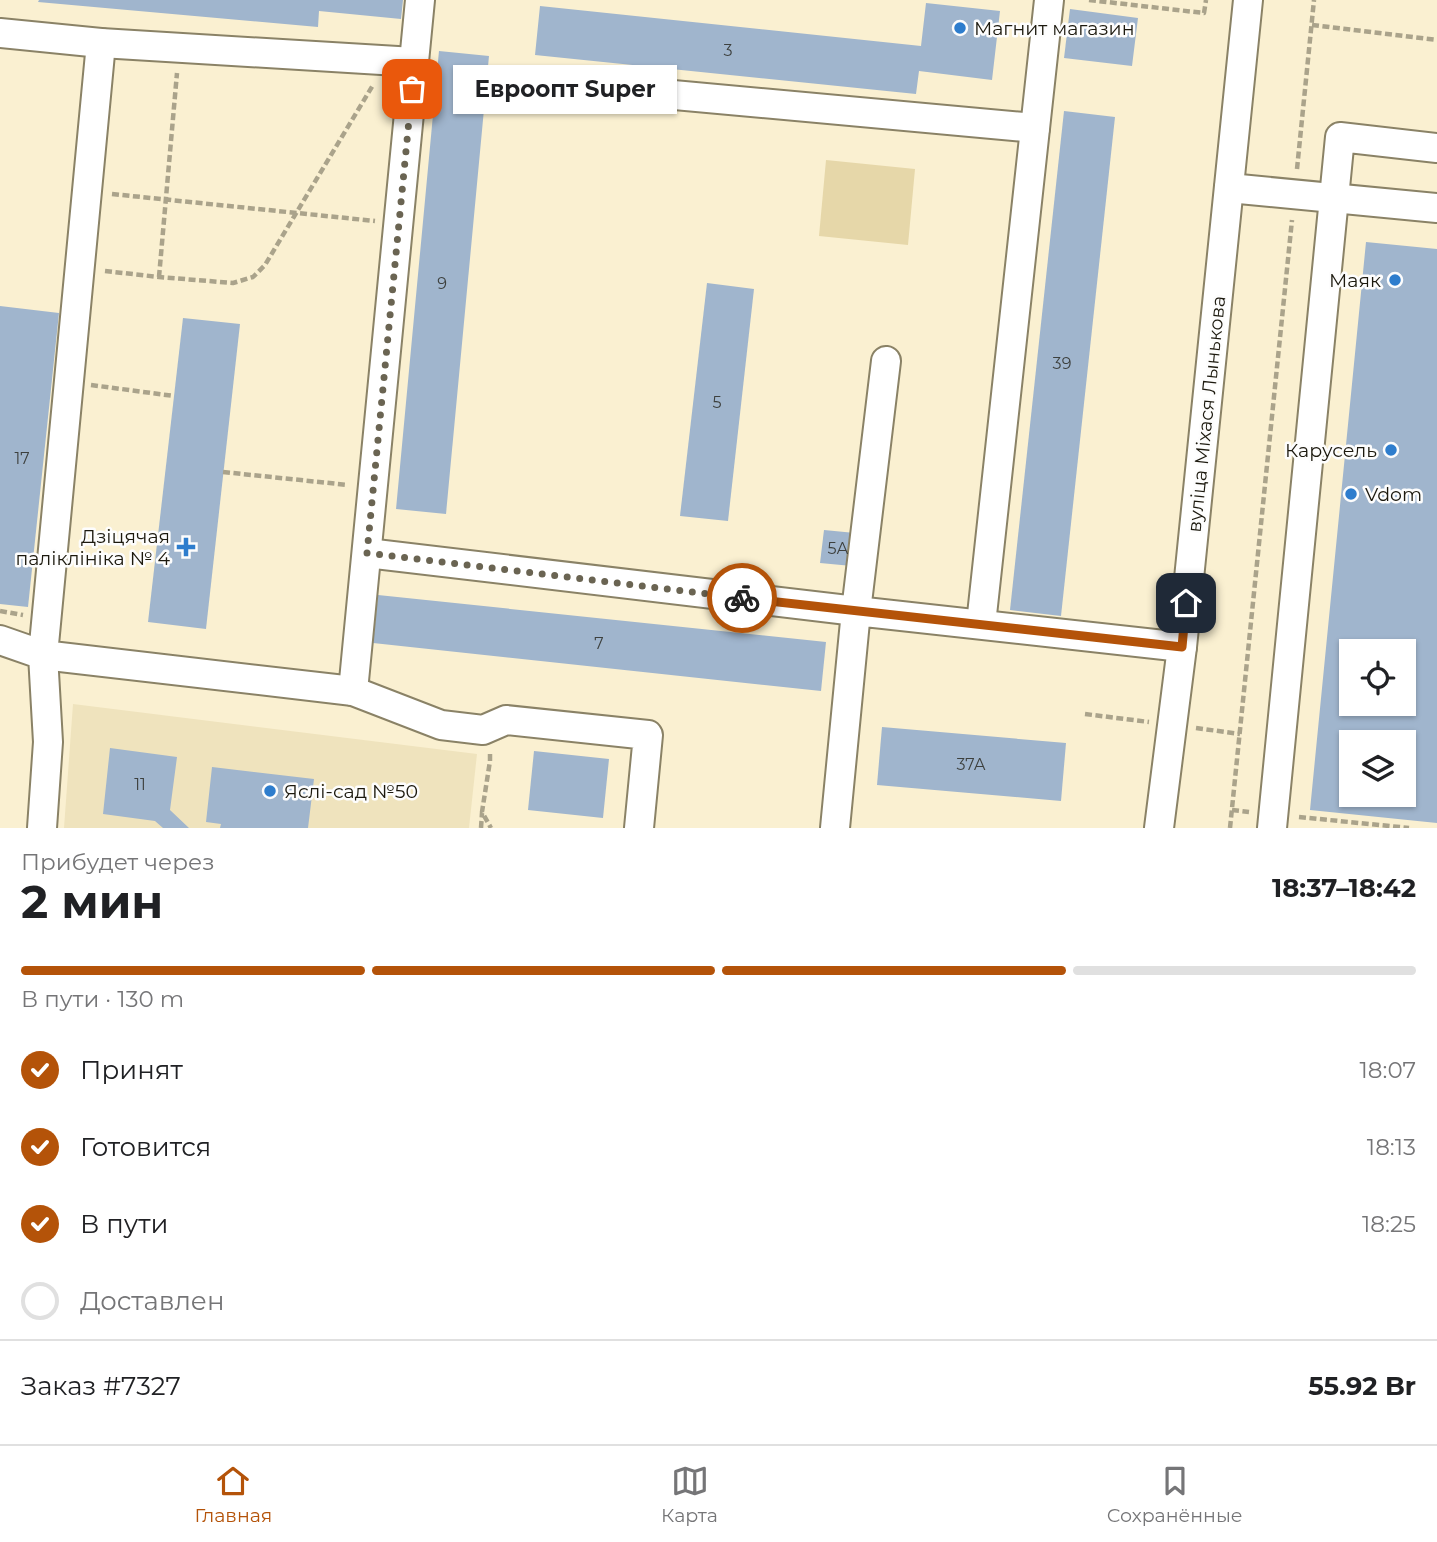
<!DOCTYPE html>
<html lang="ru">
<meta charset="utf-8">
<style>
body{margin:0;font-family:Montserrat,sans-serif;background:#f2f2f2;color:#202124;height:100vh;display:flex;flex-direction:column;font-size:26px;white-space:nowrap}
*{box-sizing:border-box;margin:0}
p{font-size:23px;color:#757577}
.icon{flex:none;width:38px;height:38px;fill:none;stroke:currentColor;stroke-width:2;stroke-linecap:round;stroke-linejoin:round}
.map{position:relative;height:828px;overflow:hidden}
.drawer{display:flex;flex-direction:column;background:#fff;flex:1}
.drawer>*{flex:none}
.fabs{position:absolute;left:1339px;top:639px;display:grid;gap:14px}
.fabs a{display:grid;place-items:center;width:77px;height:77px;border-radius:0px;background:#fff;box-shadow:0 2px 5px #0004;font-size:35px}
.pin{position:absolute;display:grid;place-items:center;width:60px;height:60px;color:#fff;margin:-30px;border-radius:14px;box-shadow:0 4px 10px #0006}
.courier{position:absolute;display:grid;place-items:center;width:70px;height:70px;margin:-35px;border:5px solid #b45309;border-radius:50%;background:#fff;color:#222;box-shadow:0 2px 9px #0007}
.bubble{position:absolute;height:49px;border-radius:0px;background:#fff;box-shadow:0 2px 5px #0004;font-size:23px;font-weight:700;line-height:49px;text-align:center}
.headline em{font-style:normal;font-weight:700}
.headline div{display:flex;flex-direction:column-reverse}
.headline{display:flex;align-items:center;justify-content:space-between;height:119px;padding:0 21px}
h1{font-size:46px;font-weight:700;line-height:52px}
.bar{display:grid;grid-template-columns:repeat(4,1fr);gap:10px 7px;align-content:center;height:84px;padding:0 21px}
.bar i{height:9px;border-radius:5px;background:#e0e0e0}
.bar .active{background:#b45309}
.bar p{grid-column:span 4}
.line{display:flex;align-items:center;gap:18px;padding:0 21px;border-top:2px solid #e0e0e0}
.line div{flex:1}
ol{padding:0 21px;list-style:none}
li{display:flex;align-items:center;gap:21px;height:77px}
li p{margin-inline-start:auto}
li .icon{padding:7px;border-radius:50%;background:#b45309;color:#fff;stroke-width:4}
li:last-child{color:#757577}
li i{width:38px;height:38px;border:4px solid #e0e0e0;border-radius:50%}
.dock{display:flex;justify-content:space-around;align-items:center;height:98px;border-top:2px solid #e0e0e0;background:#fff;font-size:19px;color:#757577}
.dock a{display:grid;justify-items:center;gap:4px}
.dock .active{color:#b45309}
.map>svg:first-child{display:block}
</style>
<div class="map">
<svg width="1437" height="828" viewBox="0 0 1437 828">
<rect width="100%" height="100%" fill="#faf0d1"/>
<path fill="#efe3bd" d="M 73,704 L 477,754 L 469,828 L 64,828 Z"/>
<path fill="#e6d7a9" d="M 826,160 L 915,169 L 908,245 L 819,236 Z"/>
<g fill="#a0b5cd" fill-rule="evenodd">
<path d="M 39,0 L 403,0 L 401,19 L 319,11 L 318,27 L 38,2 Z"/>
<path d="M 926,3 L 1000,11 L 992,80 L 919,71 L 916,94 L 535,55 L 540,6 L 921,46 Z"/>
<path d="M 1070,9 L 1138,18 L 1132,66 L 1064,58 Z"/>
<path d="M 439,51 L 489,56 L 446,514 L 396,509 Z"/>
<path d="M 1064,111 L 1115,117 L 1061,616 L 1010,610 Z"/>
<path d="M 1366,242 L 1437,249 L 1437,823 L 1310,810 ZM 1351,651 L 1404,651 L 1404,704 L 1351,704 ZM 1351,742 L 1404,742 L 1404,794 L 1351,794 Z"/>
<path d="M 707,283 L 754,289 L 728,521 L 680,516 Z"/>
<path d="M 0,306 L 59,313 L 28,607 L 0,604 Z"/>
<path d="M 183,318 L 240,324 L 206,629 L 148,622 Z"/>
<path d="M 824,530 L 855,533 L 852,566 L 820,563 Z"/>
<path d="M 378,595 L 826,642 L 821,691 L 373,643 Z"/>
<path d="M 882,727 L 1066,743 L 1061,801 L 877,785 Z"/>
<path d="M 110,748 L 177,757 L 170,810 L 189,828 L 163,828 L 155,821 L 103,814 Z"/>
<path d="M 534,751 L 609,759 L 603,818 L 528,810 Z"/>
<path d="M 212,767 L 314,779 L 308,828 L 220,828 L 221,824 L 206,822 Z"/>
</g>
<g fill="none" stroke-linecap="round" stroke-linejoin="round">
<g stroke="#8a8266" stroke-width="32">
<g id="minor">
<path d="M 0,33 L 101,43 L 414,62"/>
<path d="M 101,43 L 43,655 L 353,691 L 441,725 L 483,730 L 506,720 L 648,735 L 639,828"/>
<path d="M 521,81 L 1035,128"/>
<path d="M 1229,188 L 1437,208"/>
<path d="M 367,553 L 856,611 L 886,361"/>
<path d="M 981,624 L 1049,0"/>
<path d="M 0,640 L 43,655 L 48,742 L 42,828"/>
<path d="M 353,691 L 420,0"/>
<path d="M 835,828 L 856,611 L 1182,647"/>
<path d="M 1159,828 L 1182,647 L 1248,0"/>
<path d="M 1272,828 L 1340,137 L 1437,148"/>
</g>
</g>
<g stroke="#aaa38b" stroke-width="4.5" stroke-dasharray="7 3.5" stroke-linecap="butt">
<path d="M 1089,0 L 1204,13 L 1206,0"/>
<path d="M 1312,25 L 1437,40"/>
<path d="M 1297,169 L 1314,0"/>
<path d="M 112,194 L 375,221"/>
<path d="M 105,271 L 159,277 L 233,283 L 253,277 L 265,265 L 373,85"/>
<path d="M 159,277 L 177,73"/>
<path d="M 91,385 L 174,396"/>
<path d="M 223,472 L 348,485"/>
<path d="M 0,611 L 23,615"/>
<path d="M 1085,714 L 1149,722"/>
<path d="M 1196,728 L 1240,734"/>
<path d="M 490,754 L 490,761 L 482,812 L 491,828"/>
<path d="M 1232,810 L 1249,812"/>
<path d="M 1299,817 L 1409,828"/>
<path d="M 481,828 L 482,813"/>
<path d="M 1230,828 L 1292,220"/>
</g>
<use href="#minor" stroke="#fff" stroke-width="28"/>
</g>
<g fill="none" stroke-linecap="round" stroke-linejoin="round">
<path stroke="#6a6452" stroke-width="7" stroke-dasharray="0 12.6" d="M 412,89 L 367,553 L 742,598"/>
<path stroke="#b45309" stroke-width="9" d="M 742,598 L 1182,647 L 1186,603"/>
</g>
<g fill="#2e7dcd" stroke="#fdfdfd" stroke-width="2.5">
<circle cx="960" cy="28" r="7"/>
<circle cx="1395" cy="280" r="7"/>
<circle cx="1391" cy="450" r="7"/>
<circle cx="1351" cy="494" r="7"/>
<path d="M182.5 536.5h7v7h7v7h-7v7h-7v-7h-7v-7h7z"/>
<circle cx="270" cy="791" r="7"/>
</g>
<g text-anchor="middle" stroke-width="5" stroke-linejoin="round" paint-order="stroke">
<g font-size="16" fill="#3d403e">
<text x="728" y="56">3</text>
<text x="442" y="289">9</text>
<text x="1062" y="369">39</text>
<text x="717" y="408">5</text>
<text x="22" y="464">17</text>
<text x="838" y="554">5А</text>
<text x="599" y="649">7</text>
<text x="971" y="770">37А</text>
<text x="140" y="790">11</text>
</g>
<g font-size="19" fill="#1c190e" stroke="#fdfdfd" text-anchor="start">
<text x="974" y="35">Магнит магазин</text>
<text x="1381" y="287" text-anchor="end">Маяк</text>
<text x="1377" y="457" text-anchor="end">Карусель</text>
<text x="1365" y="501">Vdom</text>
<text x="170" y="543" text-anchor="end">Дзіцячая<tspan x="170" dy="22">паліклініка № 4</tspan></text>
<text x="284" y="798">Яслі-сад №50</text>
</g>
<g font-size="19" fill="#1c190e" stroke="#fdfdfd">
<text transform="translate(1206 414) rotate(-84)" y="7">вуліца Міхася Лынькова</text>
</g>
</g>
</svg>
<div class="fabs">
<a><svg class="icon" aria-label="locate" viewBox="0 0 24 24"><circle cx="12" cy="12" r="6"/><path d="M12 2v4M12 18v4M2 12h4M18 12h4"/></svg></a>
<a><svg class="icon" aria-label="layers" viewBox="0 0 24 24"><path d="M12 4l9 5-9 5-9-5zM3 14l9 5 9-5"/></svg></a>
</div>
<div class="pin" style="left:412px;top:89px;background:#ea580c"><svg class="icon" aria-label="bag" viewBox="0 0 24 24"><path d="M5 8h14l-1 12H6zM9 8a3 3 0 0 1 6 0"/></svg></div>
<div class="pin" style="left:1186px;top:603px;background:#1f2937"><svg class="icon" aria-label="home" viewBox="0 0 24 24"><path d="M3 11l9-7 9 7M6 9v11h12V9"/></svg></div>
<div class="courier" style="left:742px;top:598px"><svg class="icon" aria-label="bike" viewBox="0 0 24 24"><circle cx="6" cy="16" r="4"/><circle cx="18" cy="16" r="4"/><path d="M6 16l4-8h5l3 8M10 8l3 8H6M13 5h3"/></svg></div>
<div class="bubble" style="left:453px;top:65px;width:224px">Евроопт Super</div>
</div>
<section class="drawer">
<div class="headline"><div><h1>2 мин</h1><p>Прибудет через</p></div><em>18:37–18:42</em></div>
<div class="bar"><i class="active"></i><i class="active"></i><i class="active"></i><i></i><p>В пути · 130 m</p></div>
<ol>
<li><svg class="icon" aria-label="check" viewBox="0 0 24 24"><path d="M5 12l5 5 9-10"/></svg>Принят<p>18:07</p></li>
<li><svg class="icon" aria-label="check" viewBox="0 0 24 24"><path d="M5 12l5 5 9-10"/></svg>Готовится<p>18:13</p></li>
<li><svg class="icon" aria-label="check" viewBox="0 0 24 24"><path d="M5 12l5 5 9-10"/></svg>В пути<p>18:25</p></li>
<li><i></i>Доставлен</li>
</ol>
<div class="line" style="height:91px"><div>Заказ #7327</div><b>55.92 Br</b></div>
</section>
<nav class="dock">
<a class="active"><svg class="icon" aria-label="home" viewBox="0 0 24 24"><path d="M3 11l9-7 9 7M6 9v11h12V9"/></svg>Главная</a>
<a><svg class="icon" aria-label="map" viewBox="0 0 24 24"><path d="M3 6l6-2 6 2 6-2v14l-6 2-6-2-6 2zM9 4v14M15 6v14"/></svg>Карта</a>
<a><svg class="icon" aria-label="saved" viewBox="0 0 24 24"><path d="M7 4h10v16l-5-4-5 4z"/></svg>Сохранённые</a>
</nav>
